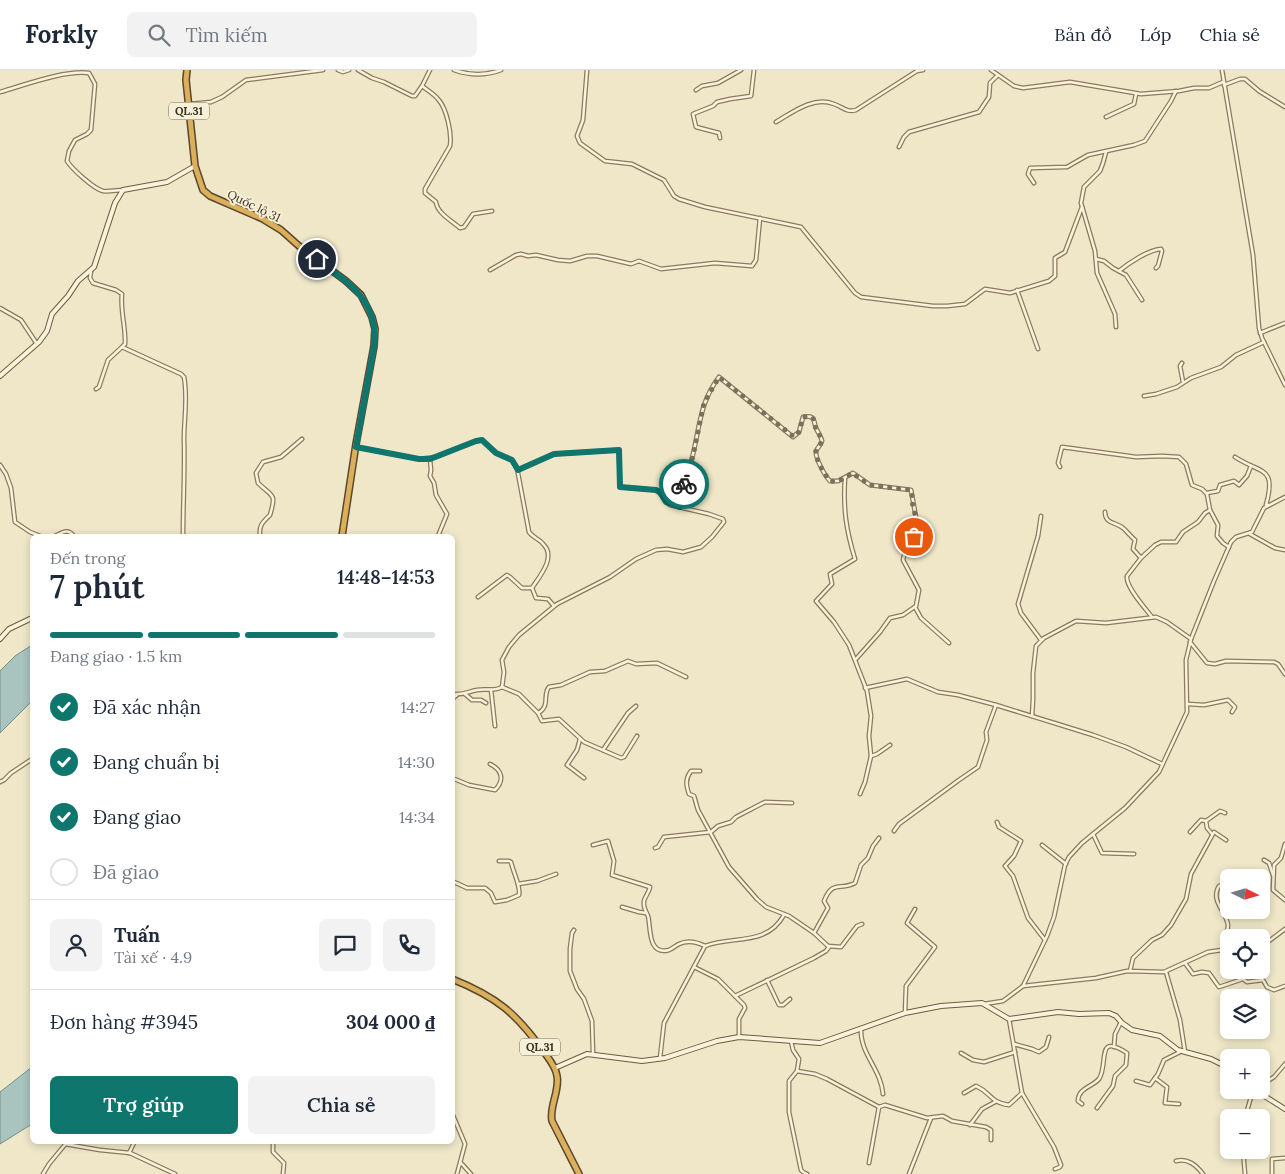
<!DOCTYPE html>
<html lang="vi">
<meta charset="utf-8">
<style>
body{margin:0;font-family:Lora,serif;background:#f2f2f3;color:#1f2937;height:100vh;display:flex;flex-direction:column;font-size:19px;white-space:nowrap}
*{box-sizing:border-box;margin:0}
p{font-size:16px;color:#747a83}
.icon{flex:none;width:28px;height:28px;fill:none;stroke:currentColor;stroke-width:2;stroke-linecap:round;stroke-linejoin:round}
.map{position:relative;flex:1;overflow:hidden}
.side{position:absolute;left:30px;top:464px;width:425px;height:610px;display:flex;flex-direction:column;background:#fff;border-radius:8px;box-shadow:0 2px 8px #0003}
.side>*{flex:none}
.needle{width:32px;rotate:95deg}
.tools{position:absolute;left:1220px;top:799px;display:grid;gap:10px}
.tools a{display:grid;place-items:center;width:50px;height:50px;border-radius:8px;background:#fff;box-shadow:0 2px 8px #0003;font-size:25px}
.pin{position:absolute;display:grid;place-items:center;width:42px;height:42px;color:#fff;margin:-21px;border:2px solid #fff;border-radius:50%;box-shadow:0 1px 5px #0007}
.courier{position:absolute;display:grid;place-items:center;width:50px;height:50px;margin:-25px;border:4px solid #0f766e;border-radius:50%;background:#fff;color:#222;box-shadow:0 1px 6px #0007}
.overview em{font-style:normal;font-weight:600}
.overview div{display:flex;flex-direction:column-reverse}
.overview{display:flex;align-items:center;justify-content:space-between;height:85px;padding:0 20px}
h1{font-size:32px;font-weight:600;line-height:38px}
.bar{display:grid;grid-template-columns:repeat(4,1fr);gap:8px 5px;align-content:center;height:60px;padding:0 20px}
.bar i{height:6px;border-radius:4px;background:#e0e1e3}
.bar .active{background:#0f766e}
.bar p{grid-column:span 4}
.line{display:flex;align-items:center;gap:12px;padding:0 20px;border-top:1px solid #e0e1e3}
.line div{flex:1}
.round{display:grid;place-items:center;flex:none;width:52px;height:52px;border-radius:8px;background:#f2f2f3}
ol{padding:0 20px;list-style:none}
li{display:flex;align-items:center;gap:15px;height:55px}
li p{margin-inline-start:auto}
li .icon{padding:5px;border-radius:50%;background:#0f766e;color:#fff;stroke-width:4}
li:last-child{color:#747a83}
li i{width:28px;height:28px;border:2px solid #e0e1e3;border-radius:50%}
.button{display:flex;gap:10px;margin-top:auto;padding:10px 20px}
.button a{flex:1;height:58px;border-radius:8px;background:#0f766e;color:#fff;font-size:20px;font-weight:600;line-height:58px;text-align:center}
.button a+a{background:#f2f2f3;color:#1f2937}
header{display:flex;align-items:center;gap:30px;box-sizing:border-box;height:70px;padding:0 25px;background:#fff;border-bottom:1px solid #e0e1e3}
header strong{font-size:24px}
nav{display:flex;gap:28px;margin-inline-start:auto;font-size:18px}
.search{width:350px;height:45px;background:#f2f2f3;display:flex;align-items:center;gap:12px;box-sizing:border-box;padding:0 18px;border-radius:8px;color:#747a83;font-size:19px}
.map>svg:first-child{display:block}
</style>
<header>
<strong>Forkly</strong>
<div class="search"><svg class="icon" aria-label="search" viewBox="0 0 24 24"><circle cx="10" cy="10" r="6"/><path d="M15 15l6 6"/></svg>Tìm kiếm</div>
<nav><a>Bản đồ</a><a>Lớp</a><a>Chia sẻ</a></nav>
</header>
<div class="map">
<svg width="1285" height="1104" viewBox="0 0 1285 1104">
<rect width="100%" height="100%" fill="#efe7c8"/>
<g fill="#a9c3be" stroke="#6f918c">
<path d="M 32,575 L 32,631 L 0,663 L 0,601 L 15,586 Z"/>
<path d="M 32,997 L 32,1054 L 0,1074 L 0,1022 Z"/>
</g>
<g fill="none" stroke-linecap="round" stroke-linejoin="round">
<g stroke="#8b7a5d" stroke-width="5">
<g id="street">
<path d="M 338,0 L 343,2 L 349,0"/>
<path d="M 358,0 L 372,8 L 384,12 L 412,26 L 415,26 L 422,16"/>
<path d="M 430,0 L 422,16 C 427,20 434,24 438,29 C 447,39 452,64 450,76 L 425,119 L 425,123 L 436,132 C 437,143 452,151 460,158 L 464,157 L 473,144 L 492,141"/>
<path d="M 454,0 C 471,6 485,6 501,0"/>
<path d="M 587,0 L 583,50 L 577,66 L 580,73 L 605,91 L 632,94 L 664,110 L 674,126 L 679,129 L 705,137 L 801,157 L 855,223 L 861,227 L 933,236 L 947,236 L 965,234 L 985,219 L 1010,223 L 1049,211 L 1055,206 L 1055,188 L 1065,182 L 1082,137"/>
<path d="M 991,0 L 1014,16 L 1023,18 L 1070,12 L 1141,24 L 1179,21 L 1194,18 L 1209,18 L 1223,12"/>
<path d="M 1222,0 L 1253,185 L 1259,258 L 1262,268 L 1285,315"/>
<path d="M 1224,15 L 1240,9 L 1245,9 L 1259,21 L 1285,37"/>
<path d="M 696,20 L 702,16 L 718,13 L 741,0"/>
<path d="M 0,22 C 25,15 64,0 89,3 L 95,14 L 91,60 L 87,64 L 75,70 L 69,81 L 67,91 C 72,99 94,119 103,121 C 110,122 117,120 123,120"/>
<path d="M 189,34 L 211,32 L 222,27 L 246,10 L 323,0"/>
<path d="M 1106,47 L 1134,34 L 1136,24"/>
<path d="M 776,52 C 793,42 813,26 834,34 C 843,37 847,43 856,40 L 917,1 L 923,0"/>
<path d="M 720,68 L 719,63 L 696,57 L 693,44 L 713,36 L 717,32 L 730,29 L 751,26 L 754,0"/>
<path d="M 899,77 L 904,67 L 909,62 L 979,42 L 989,27 L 990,13 L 998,5"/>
<path d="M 1106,82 L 1103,93 L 1100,101 L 1084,117 L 1081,133 L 1095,181 L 1097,203 L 1115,244 L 1116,257"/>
<path d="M 1034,113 L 1028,104 L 1030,98 L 1067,97 L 1088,85 L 1134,75 L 1145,71 L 1171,31 L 1176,21"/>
<path d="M 1096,189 L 1104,191 L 1113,198 L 1126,205 L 1142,230"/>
<path d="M 490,200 L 516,185 L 521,184 L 528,186 L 536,185 L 558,190 L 570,191 L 587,186 L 597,186 L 631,194 L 639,191 L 661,199 L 715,193 L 752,196 L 756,190 L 760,148"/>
<path d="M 91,201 L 90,208 L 93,213 L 116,220 L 122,224 C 120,241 126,257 125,274 L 122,277 L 181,304 L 184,307 C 188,328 184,349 184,369 C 185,402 183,434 183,466"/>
<path d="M 1119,201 C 1129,193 1148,180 1161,179 L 1162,181 L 1158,196 L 1156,198"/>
<path d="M 1017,220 L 1038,279"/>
<path d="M 0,238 L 21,250 L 37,274"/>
<path d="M 1260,263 L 1285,253"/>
<path d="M 1182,293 L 1180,296 L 1183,312"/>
<path d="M 96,319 L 99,317 L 108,290 L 122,277"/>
<path d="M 1144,326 L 1156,324 L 1177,317 L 1191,308 L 1221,297 L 1236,285 L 1264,272"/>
<path d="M 356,377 L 419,389 L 436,387 L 476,371 L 482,370 L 496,383 L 512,390 L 517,398 L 529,462 C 533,468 540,469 544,475 C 556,488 539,507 532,518 L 536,528 L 548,529 L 554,536"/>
<path d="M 1235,387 C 1261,404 1277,396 1266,435 L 1269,435"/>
<path d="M 430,389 L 431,400 L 430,406 L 434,413 L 436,425 L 447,444 L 438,466"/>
<path d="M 0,395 L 6,404 L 11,418 L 15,452 L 30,462 L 40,466"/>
<path d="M 1060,397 L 1058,393 L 1062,377 L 1136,387 L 1162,386 L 1179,387 L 1186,394 L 1192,415 L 1202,419 L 1207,424 L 1210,440 L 1218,455 L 1217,466 L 1223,473 L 1229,477"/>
<path d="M 845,408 C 843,438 846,460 855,489 L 830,504 L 832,514 L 816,531 L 834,552 L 849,575 L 867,621 L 871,646 L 869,666 L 871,686 L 865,712 L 860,724"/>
<path d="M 1207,423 L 1218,421 L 1220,415 L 1234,411 L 1239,415 L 1247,406 L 1251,396"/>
<path d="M 680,437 C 682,419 689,402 693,384 C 700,355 700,332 719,307 L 793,367 L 799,362 L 803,347 C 816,345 813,350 816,358 C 818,363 821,366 822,371 C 821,375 817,378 816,381 C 815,388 825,406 830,411 L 838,411 L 853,403 L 870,415 L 911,420 L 918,458 L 914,467 L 906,477 L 903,490 L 919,520 L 916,536 L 903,545 L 890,548 L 880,562 L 856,589"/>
<path d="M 1105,442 C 1105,454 1116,452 1123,458 C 1127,461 1130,466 1135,470 L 1133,479 L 1141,488"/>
<path d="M 1250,464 L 1275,478 L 1285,480"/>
<path d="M 55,466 C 63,462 68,458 74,466"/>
<path d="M 260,466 C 259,455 262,453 270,445 C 277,422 272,427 258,413 L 256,403 L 263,392 L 281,387 L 302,369"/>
<path d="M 478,527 L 507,505 L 510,507 L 522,518 L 532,518"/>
<path d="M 915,537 L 921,548 L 949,573"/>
<path d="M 1152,547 C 1145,538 1125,516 1127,506 L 1141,488 L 1155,475 L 1161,472 L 1176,472 L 1183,462 L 1198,452 L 1205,443 L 1210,440"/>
<path d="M 1041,570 L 1021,543 L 1018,534 L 1038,466 L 1041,446"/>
<path d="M 1190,572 L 1207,593 L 1215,594 L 1226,591 L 1274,592 L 1278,594 L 1285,604"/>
<path d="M 502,617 L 504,602 L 502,590 L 509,577 L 519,565 L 557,534 L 610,507 L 636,489 L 656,480 L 667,479 L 683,482 L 701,477 L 712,467 L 724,452 L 723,449 L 709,444 L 670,435 C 663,431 663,424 656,420 L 620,417 L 619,380 L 554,384 L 518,400"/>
<path d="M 502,617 L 519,624 L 538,643 C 551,636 542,625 549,617 L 561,615 L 590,602 L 605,601 L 628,591 L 636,594 L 657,593 L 686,607"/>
<path d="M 865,618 L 907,609 L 938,622 L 958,625 L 996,635 L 1093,665 L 1126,677 L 1162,694"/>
<path d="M 491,620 L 495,656"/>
<path d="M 452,624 C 465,625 467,622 477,620 C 486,618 494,622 502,617"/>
<path d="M 465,624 L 472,630 L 481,630 L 486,633"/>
<path d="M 452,629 L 457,625"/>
<path d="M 1188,634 L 1204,635 L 1228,630 L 1235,637 L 1232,642"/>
<path d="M 538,643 L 542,651 L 559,649 L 584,672 L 621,688 L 624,687 L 637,666"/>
<path d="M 1032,646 L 1033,630 L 1033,603 L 1036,576 L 1044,568 L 1076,551 L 1106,553 L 1156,547 L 1167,552 L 1191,569"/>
<path d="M 580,669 L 577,680 L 567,695 L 584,708"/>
<path d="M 603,680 L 628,643 L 636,636"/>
<path d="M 871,686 L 877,684 L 890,675"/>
<path d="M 700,701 L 691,701 C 685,709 686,715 689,724 L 694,726 L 698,740 L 729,797 L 757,829 L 766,837 L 789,846 L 814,863 L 829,877 L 826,881 L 814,888 L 735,926"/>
<path d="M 452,708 L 469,715 L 495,720 C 505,710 502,700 490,694"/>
<path d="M 0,712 L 4,710 L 11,703 L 32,689"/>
<path d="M 997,752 L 999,757 L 1021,771 L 1014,786 L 1005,796 L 1013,806 L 1028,848 L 1045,870"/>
<path d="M 894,761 L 899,754 L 959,710 L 978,697 L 987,670 L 986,662 L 996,635"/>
<path d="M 1190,762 L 1201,750 L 1206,751"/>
<path d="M 1093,764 L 1102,783 L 1134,784"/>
<path d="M 1212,764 L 1207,758 L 1206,751 L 1220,741 L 1225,743"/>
<path d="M 1285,774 L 1281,788 L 1274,795 L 1273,820 L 1285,830"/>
<path d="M 593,775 L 608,771 L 614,791 L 612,805 L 650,817 C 649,823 645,826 644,831 C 643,838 646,841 648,846 C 651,856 647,886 669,880 C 672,879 675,876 679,874 C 687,870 697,872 705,876"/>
<path d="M 1042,775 L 1066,794"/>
<path d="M 655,778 L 658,777 L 664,767 L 711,762 L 718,756 L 731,752 L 736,747 L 765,732 L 792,733"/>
<path d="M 1264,790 L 1269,793 L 1273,805"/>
<path d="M 452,811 L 467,818 L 485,818 L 491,823 L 495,832 L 507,830 L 519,825 C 521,816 513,802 511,792 L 509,791 L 499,791"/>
<path d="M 518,814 L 537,811 L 556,804"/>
<path d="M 622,837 L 639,842 L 646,843"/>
<path d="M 574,860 L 572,863 L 570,879 L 570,901 L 577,919 L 584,929 L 592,951 L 593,984"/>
<path d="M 814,863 L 828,838 L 824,831 C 833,809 840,821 855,813 L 861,795 L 868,788 L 873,776 L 879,768"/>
<path d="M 1261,874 L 1269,871 L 1285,859"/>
<path d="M 828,876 L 841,877 L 857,856 L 862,854"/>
<path d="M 1224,879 C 1225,875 1224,871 1225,867 C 1226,862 1228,860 1228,855 C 1226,841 1210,831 1219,816 L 1229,812"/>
<path d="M 1185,893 L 1193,904 L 1202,902 L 1209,903 L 1219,917 L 1243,909 L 1247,912 L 1263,910 L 1267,917 L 1274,920 L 1285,916"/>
<path d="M 694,897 L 718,909 L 744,935 L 745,938 L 739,949 L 739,967"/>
<path d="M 1130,901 L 1133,888 L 1152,870 L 1162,865 L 1171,855 L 1186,829 L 1191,804 L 1214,762 L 1226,770"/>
<path d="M 1166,902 L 1180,950 L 1185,982"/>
<path d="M 767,910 L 779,935 L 783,935 L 790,929"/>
<path d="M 1023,916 L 1096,908 L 1127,901 L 1164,902 L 1208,882 L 1229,879"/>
<path d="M 984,934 L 1003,931 L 1023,916 L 1047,866 L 1054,847 L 1065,795 L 1069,787 L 1082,773 L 1125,738 L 1159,702 L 1187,642 L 1186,590 L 1191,569 L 1214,511 L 1231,472 L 1236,467 L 1252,462 L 1264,438 L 1285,427"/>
<path d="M 905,943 L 906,916 L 935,877 L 907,853 L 915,839"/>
<path d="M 1009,949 L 1022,1023 L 1054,1077 L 1061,1095 L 1060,1097 L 1055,1099"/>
<path d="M 861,959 C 860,984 881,999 883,1024"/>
<path d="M 791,971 L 793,980 L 799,989 L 797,1001 L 789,1011 L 789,1042 L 801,1100 L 803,1102 L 807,1104"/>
<path d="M 1014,974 L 1032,979 L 1039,982 L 1046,977 L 1049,967"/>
<path d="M 1114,977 L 1115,964 L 1121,952"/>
<path d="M 961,983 L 973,990 L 984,992 L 1015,982"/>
<path d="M 660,988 L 664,953 L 705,876 C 733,865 766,877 784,845"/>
<path d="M 797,1001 L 815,1004 L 827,1009 L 879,1037 L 869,1093"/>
<path d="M 1155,1008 L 1167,1017 L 1165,1033 L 1179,1034"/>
<path d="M 1136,1011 L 1150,1015 L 1158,1004 L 1164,990 L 1182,981"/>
<path d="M 1261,1015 L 1274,1007 L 1285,994"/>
<path d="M 964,1023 L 976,1016 C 992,1023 989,1032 1009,1035 L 1022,1023"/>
<path d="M 1082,1034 L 1078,1031 C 1078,1018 1092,1017 1099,1009 C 1109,994 1095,962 1127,983 L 1126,995 L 1115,1006 L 1113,1016 L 1097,1038"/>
<path d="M 879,1037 L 885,1035 L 927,1048 L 943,1046 L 952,1051 L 986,1057 L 991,1060 L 991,1070"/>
<path d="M 452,1043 L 465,1074 L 457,1104"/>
<path d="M 1245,1048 L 1251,1027 L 1255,1020"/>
<path d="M 970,1055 L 982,1039 L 995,1032"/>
<path d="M 273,1071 L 273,1082 L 284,1093 L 283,1104"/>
<path d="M 65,1074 L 100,1080 L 130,1083 L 175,1104"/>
<path d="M 1243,1080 L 1245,1104"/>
<path d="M 129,1083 L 135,1071"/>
<path d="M 1176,1091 C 1188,1088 1196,1095 1203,1104"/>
<path d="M 461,1093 L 471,1104"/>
<path d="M 43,1104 L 49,1094 L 68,1071"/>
<path d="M 909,1104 L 931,1048"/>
<path d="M 1272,1104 L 1272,1089 L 1285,1088"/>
</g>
</g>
<g stroke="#6d5b40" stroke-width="6">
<g id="secondary">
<path d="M 0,306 L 39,272 L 47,261 L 52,244 L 68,226 L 78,211 L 94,197 L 115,133 L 123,120 L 167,112 L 195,96"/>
<path d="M 0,569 L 9,559 L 32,548"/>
<path d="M 555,998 L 587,984 L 642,991 L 665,988 L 717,971 L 739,967 L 820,973 L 905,943 L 941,936 L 982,933 L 1009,949 L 1058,942 L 1079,944 L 1109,943 L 1116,946 L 1122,953 L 1132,960 L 1160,966 L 1178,980 L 1211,989 L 1229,998"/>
<path d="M 1255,1020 L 1285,1039"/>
</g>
</g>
<g stroke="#594731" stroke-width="8">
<g id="highway">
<path d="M 187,0 L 186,10 L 195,96 L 203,120 L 210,126 L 263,149 L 281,160 L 299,176 L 346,211 L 361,225 L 372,247 L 375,259 L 374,276 L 356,374 L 342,466"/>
<path d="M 452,909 C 497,927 516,943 544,982 C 549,989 556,997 557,1006 C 560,1021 549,1036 552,1051 L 579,1104"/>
</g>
</g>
<use href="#street" stroke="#f9f3dc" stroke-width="2.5"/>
<use href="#secondary" stroke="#f9f3dc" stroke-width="4"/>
<use href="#highway" stroke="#dcb05b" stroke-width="5"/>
</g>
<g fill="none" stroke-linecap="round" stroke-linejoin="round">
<path stroke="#7a705b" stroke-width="5" stroke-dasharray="0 9" d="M 684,414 L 693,386 L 704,333 L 719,307 L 794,367 L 799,362 L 803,347 C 816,345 813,350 816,359 C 817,363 821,366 822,370 C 821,375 817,377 816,381 C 814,388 826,406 830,411 C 839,412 845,408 852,403 L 870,415 L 911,420 L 912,424 L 912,432 L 918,456 L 914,467"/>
<path stroke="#0f766e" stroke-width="6" d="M 317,189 C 348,213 380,231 374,276 L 356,377 L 419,389 L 430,389 L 476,371 L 482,370 L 496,383 L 512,390 L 518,400 L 554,384 L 619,380 L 620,417 L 656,420 L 660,422 L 666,432 L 680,437 L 684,414"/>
</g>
<g text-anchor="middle" stroke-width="4" stroke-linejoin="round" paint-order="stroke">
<g fill="#f6f0d8" stroke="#736a57" stroke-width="1">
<rect x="169" y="32.5" width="40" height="17" rx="4"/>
<rect x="520" y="968.5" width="40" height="17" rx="4"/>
</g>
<g font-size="11" font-weight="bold" fill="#3b3020">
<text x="189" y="45">QL.31</text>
<text x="540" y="981">QL.31</text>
</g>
<g font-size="12" fill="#3b3020" stroke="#f6f0d8">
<text transform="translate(254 136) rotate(26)" y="4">Quốc lộ 31</text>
</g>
</g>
</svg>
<div class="tools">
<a><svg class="needle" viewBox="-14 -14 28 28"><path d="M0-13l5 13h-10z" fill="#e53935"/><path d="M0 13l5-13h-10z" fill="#747a83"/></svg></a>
<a><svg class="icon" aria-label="locate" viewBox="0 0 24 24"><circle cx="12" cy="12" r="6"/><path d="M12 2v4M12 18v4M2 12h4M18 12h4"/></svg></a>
<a><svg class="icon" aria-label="layers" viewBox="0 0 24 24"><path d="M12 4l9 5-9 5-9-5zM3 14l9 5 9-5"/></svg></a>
<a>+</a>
<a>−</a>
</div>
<div class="pin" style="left:914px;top:467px;background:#ea580c"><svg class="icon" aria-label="bag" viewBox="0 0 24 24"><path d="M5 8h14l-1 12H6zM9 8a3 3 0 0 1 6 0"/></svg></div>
<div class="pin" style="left:317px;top:189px;background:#1f2937"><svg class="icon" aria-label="home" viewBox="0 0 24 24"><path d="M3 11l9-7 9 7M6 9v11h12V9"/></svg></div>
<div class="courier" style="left:684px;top:414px"><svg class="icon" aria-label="bike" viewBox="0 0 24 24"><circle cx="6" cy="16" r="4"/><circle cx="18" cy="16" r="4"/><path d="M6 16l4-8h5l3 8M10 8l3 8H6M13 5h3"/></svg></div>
<section class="side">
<div class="overview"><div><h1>7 phút</h1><p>Đến trong</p></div><em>14:48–14:53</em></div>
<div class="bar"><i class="active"></i><i class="active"></i><i class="active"></i><i></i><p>Đang giao · 1.5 km</p></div>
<ol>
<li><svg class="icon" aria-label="check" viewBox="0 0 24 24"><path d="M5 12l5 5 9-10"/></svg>Đã xác nhận<p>14:27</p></li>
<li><svg class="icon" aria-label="check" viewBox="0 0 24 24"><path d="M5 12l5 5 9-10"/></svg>Đang chuẩn bị<p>14:30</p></li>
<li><svg class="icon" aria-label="check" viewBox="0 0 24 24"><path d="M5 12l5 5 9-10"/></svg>Đang giao<p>14:34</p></li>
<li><i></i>Đã giao</li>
</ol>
<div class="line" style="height:90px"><a class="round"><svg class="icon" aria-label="person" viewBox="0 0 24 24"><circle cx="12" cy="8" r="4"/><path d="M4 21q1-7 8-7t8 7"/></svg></a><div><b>Tuấn</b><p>Tài xế · 4.9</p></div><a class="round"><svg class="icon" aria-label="chat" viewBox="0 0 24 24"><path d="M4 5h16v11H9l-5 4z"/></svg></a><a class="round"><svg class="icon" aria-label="phone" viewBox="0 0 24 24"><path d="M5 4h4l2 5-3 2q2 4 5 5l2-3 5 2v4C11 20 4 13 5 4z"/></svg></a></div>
<div class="line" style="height:65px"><div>Đơn hàng #3945</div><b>304 000 ₫</b></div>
<div class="button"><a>Trợ giúp</a><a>Chia sẻ</a></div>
</section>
</div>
